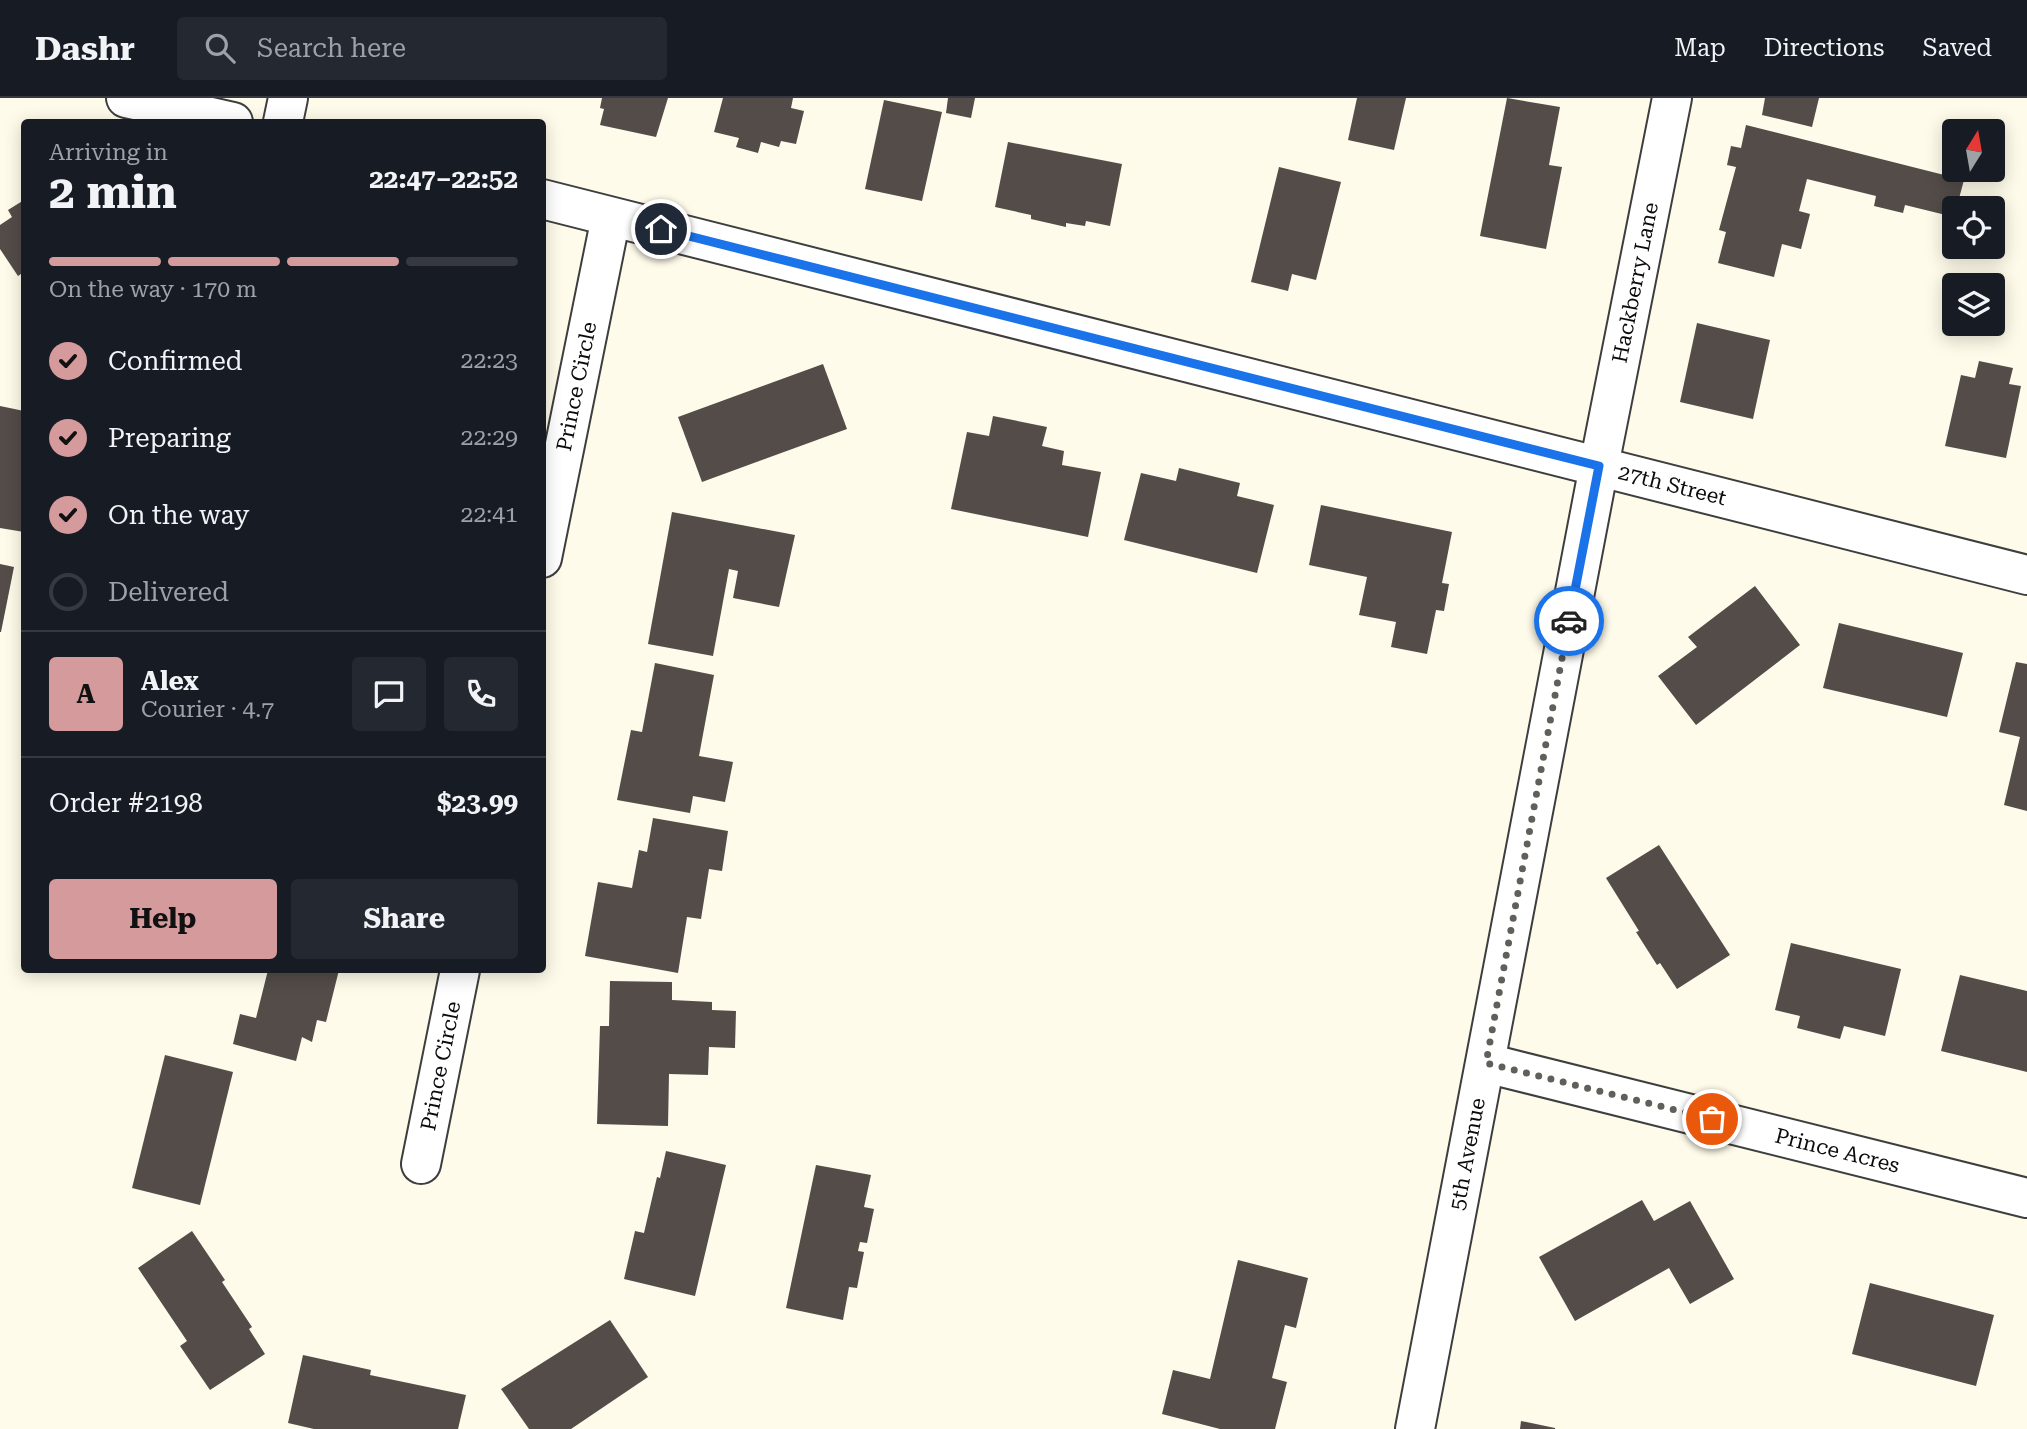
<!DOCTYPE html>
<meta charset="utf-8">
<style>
body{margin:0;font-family:"Roboto Serif",serif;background:#242831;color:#f1f3f6;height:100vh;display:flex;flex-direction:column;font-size:26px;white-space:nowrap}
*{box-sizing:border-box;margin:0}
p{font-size:23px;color:#9ea1a6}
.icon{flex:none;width:38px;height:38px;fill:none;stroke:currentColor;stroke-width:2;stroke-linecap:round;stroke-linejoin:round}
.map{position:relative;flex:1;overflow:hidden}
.side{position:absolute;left:21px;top:21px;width:525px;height:854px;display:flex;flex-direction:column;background:#171b24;border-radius:7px;box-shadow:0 4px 18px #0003}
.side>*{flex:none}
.needle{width:46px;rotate:11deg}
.tools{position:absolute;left:1942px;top:21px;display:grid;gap:14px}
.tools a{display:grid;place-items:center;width:63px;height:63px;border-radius:7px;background:#171b24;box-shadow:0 4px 18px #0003;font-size:35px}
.pin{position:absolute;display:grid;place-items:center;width:60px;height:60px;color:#fff;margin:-30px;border:4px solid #fff;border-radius:50%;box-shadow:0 2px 7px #0007}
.courier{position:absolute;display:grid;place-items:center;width:70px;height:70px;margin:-35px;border:5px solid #1a73e8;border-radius:50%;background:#fff;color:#222;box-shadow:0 2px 9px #0007}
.overview em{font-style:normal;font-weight:700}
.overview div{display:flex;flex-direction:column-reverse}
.overview{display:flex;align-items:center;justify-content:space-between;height:119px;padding:0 28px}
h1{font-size:46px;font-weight:700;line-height:52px}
.bar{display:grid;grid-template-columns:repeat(4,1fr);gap:10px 7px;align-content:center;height:84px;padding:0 28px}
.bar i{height:9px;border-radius:5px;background:#363941}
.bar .active{background:#d49a9c}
.bar p{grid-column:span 4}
.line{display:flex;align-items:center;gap:18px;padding:0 28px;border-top:2px solid #363941}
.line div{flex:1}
.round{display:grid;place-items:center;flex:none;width:74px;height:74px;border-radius:7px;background:#242831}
ol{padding:0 28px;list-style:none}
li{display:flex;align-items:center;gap:21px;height:77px}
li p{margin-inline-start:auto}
li .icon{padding:7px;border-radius:50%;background:#d49a9c;color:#111;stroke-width:4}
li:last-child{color:#9ea1a6}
li i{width:38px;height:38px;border:4px solid #363941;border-radius:50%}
.primary-button{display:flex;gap:14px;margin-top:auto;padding:14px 28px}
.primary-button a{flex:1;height:80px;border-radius:7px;background:#d49a9c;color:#111;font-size:28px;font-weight:700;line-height:80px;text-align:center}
.primary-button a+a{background:#242831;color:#f1f3f6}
header{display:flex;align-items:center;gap:42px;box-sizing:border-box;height:98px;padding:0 35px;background:#171b24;border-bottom:2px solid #363941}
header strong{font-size:33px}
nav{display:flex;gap:38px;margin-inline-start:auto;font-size:24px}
.search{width:490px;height:63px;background:#242831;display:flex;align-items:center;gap:18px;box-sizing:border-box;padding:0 24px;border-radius:7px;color:#9ea1a6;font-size:26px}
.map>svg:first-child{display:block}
</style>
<header>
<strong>Dashr</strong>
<div class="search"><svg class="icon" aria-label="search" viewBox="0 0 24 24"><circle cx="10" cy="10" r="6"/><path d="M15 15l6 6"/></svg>Search here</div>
<nav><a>Map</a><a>Directions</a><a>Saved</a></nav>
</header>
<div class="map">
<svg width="2027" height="1331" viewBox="0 0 2027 1331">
<rect width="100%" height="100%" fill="#fefbea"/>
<g fill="#534c48">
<path d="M 602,0 L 668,0 L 656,39 L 600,27 L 604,11 L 600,10 Z"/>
<path d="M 723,0 L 793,0 L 791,10 L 804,13 L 796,46 L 781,43 L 779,49 L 761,44 L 758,55 L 736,49 L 739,40 L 714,34 Z"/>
<path d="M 948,0 L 975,0 L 971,20 L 946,15 Z"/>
<path d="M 1357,0 L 1406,0 L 1394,52 L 1348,42 Z"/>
<path d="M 1507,0 L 1560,9 L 1549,67 L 1562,69 L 1546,151 L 1480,138 Z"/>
<path d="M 1765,0 L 1819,0 L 1812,29 L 1762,17 Z"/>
<path d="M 884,2 L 942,14 L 922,103 L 865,91 Z"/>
<path d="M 1746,27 L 1964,82 L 1954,119 L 1905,107 L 1903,115 L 1874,108 L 1876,98 L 1807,81 L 1799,113 L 1810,116 L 1801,151 L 1782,146 L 1774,179 L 1718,165 L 1726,134 L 1719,132 L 1736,69 L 1727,67 L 1731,48 L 1741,50 Z"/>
<path d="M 1008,44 L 1122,66 L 1110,128 L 1086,123 L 1085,128 L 1066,125 L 1066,129 L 1031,121 L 1031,117 L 995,109 Z"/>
<path d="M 1279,69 L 1341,84 L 1316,182 L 1292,176 L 1288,193 L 1251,184 Z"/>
<path d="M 24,102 L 24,174 L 18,178 L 0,151 L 0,127 L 12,119 L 8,112 Z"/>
<path d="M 1697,225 L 1770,242 L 1753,321 L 1680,304 Z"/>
<path d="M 1979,263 L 2013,270 L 2009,286 L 2021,288 L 2006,360 L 1945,348 L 1961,277 L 1975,280 Z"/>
<path d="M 823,266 L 847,331 L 702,384 L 678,319 Z"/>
<path d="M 0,308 L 24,313 L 24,434 L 0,430 Z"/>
<path d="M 993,318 L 1047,329 L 1042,348 L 1064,353 L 1062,367 L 1101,374 L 1088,439 L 951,411 L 967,334 L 989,338 Z"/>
<path d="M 1179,370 L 1240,385 L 1237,398 L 1274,407 L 1257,475 L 1124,442 L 1141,375 L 1176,383 Z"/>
<path d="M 1321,407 L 1452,434 L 1442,485 L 1449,486 L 1444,513 L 1436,512 L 1427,556 L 1391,549 L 1396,524 L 1359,517 L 1367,479 L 1309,467 Z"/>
<path d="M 672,414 L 795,437 L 779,509 L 733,500 L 738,473 L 729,471 L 713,558 L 648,546 Z"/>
<path d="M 0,466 L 14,469 L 1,534 L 0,534 Z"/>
<path d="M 1755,488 L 1800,547 L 1696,627 L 1658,578 L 1697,549 L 1688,539 Z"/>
<path d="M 1839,525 L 1963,555 L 1947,619 L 1823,590 Z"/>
<path d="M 2016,564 L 2027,566 L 2027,713 L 2004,707 L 2020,639 L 1999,634 Z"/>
<path d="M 655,565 L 714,577 L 699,658 L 733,664 L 725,704 L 693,698 L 690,715 L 617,702 L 631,632 L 642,634 Z"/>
<path d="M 653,720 L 728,733 L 722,773 L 709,771 L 701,821 L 687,819 L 678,875 L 585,858 L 598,784 L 632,790 L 639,752 L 647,754 Z"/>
<path d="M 1659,747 L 1730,857 L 1677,891 L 1660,865 L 1657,867 L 1636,834 L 1639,833 L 1606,780 Z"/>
<path d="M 1791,845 L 1901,871 L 1885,938 L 1844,928 L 1840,941 L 1797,930 L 1800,918 L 1775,912 Z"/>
<path d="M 268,872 L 339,872 L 326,924 L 317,922 L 312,944 L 302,939 L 296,963 L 233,946 L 240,916 L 256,920 Z"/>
<path d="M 1960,877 L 2027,893 L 2027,974 L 1941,953 Z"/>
<path d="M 610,883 L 672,884 L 672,902 L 712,904 L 712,912 L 736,913 L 735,950 L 709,949 L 708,977 L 669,976 L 668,1028 L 597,1026 L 600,928 L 609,928 Z"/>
<path d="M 165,957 L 233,974 L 200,1107 L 132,1090 Z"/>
<path d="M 666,1053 L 726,1067 L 695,1198 L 624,1181 L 635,1133 L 644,1135 L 657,1079 L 660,1080 Z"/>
<path d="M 816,1067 L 871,1077 L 864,1109 L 874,1111 L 867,1145 L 860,1144 L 858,1153 L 864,1154 L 857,1190 L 849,1189 L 843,1222 L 786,1210 Z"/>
<path d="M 1642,1102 L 1654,1123 L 1690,1103 L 1734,1181 L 1690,1206 L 1669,1170 L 1575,1223 L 1539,1159 Z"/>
<path d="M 192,1133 L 225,1182 L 222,1184 L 252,1229 L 249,1231 L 265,1256 L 210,1292 L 180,1248 L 187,1243 L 138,1170 Z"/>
<path d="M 1238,1162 L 1308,1180 L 1296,1230 L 1285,1227 L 1272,1280 L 1287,1284 L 1275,1331 L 1220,1331 L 1162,1316 L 1173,1272 L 1210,1281 Z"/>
<path d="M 1870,1185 L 1994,1217 L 1976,1288 L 1852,1256 Z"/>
<path d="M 610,1222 L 648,1279 L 571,1331 L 529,1331 L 501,1291 Z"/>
<path d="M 303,1257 L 371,1272 L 370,1277 L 466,1297 L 458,1331 L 314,1331 L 288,1325 Z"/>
<path d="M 1521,1323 L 1555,1330 L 1555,1331 L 1520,1331 Z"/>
</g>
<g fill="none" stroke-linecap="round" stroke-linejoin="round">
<g stroke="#3e3e3e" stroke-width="42">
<g id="minor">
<path d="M 283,24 L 288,0"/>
<path id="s1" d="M 1599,368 L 1672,0"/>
<path id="s2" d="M 542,460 L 611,119"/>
<path id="s3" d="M 1486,965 L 2027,1100"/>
<path id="s4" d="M 421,1066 L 460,872"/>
</g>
</g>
<g stroke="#3e3e3e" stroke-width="42">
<g id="tertiary">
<path d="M 126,0 L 233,24"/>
<path id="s5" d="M 542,101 L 2027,477"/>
<path id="s6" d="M 1415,1331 L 1599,368"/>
</g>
</g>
<use href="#minor" stroke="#fff" stroke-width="38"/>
<use href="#tertiary" stroke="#fff" stroke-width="38"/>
</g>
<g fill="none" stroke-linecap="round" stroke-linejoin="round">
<path stroke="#605f59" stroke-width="7" stroke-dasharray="0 12.6" d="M 1569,523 L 1486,965 L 1712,1021"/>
<path stroke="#1a73e8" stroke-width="9" d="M 661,131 L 1599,368 L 1569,523"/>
</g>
<g text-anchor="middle" stroke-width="7" stroke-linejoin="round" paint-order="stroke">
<g font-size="21" fill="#0b0b0b" stroke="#fff">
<text dy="7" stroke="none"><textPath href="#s1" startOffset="187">Hackberry Lane</textPath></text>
<text dy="7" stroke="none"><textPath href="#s2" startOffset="175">Prince Circle</textPath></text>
<text dy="7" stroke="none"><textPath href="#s5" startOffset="1166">27th Street</textPath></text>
<text dy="7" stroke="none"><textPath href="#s4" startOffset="100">Prince Circle</textPath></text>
<text dy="7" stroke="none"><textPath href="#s3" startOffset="362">Prince Acres</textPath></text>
<text dy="7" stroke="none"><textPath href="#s6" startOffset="280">5th Avenue</textPath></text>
</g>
</g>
</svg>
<div class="tools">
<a><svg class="needle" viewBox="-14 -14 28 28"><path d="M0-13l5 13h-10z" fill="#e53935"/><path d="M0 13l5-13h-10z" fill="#9ea1a6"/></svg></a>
<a><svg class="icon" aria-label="locate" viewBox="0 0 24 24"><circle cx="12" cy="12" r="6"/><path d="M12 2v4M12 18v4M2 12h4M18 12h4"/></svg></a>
<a><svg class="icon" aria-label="layers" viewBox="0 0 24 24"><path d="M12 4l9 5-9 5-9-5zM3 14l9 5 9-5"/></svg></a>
</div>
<div class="pin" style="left:1712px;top:1021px;background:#ea580c"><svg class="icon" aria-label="bag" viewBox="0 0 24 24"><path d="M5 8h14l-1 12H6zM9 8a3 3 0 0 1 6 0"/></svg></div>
<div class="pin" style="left:661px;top:131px;background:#1f2937"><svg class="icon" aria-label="home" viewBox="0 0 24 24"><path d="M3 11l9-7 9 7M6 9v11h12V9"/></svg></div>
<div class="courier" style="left:1569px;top:523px"><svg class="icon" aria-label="car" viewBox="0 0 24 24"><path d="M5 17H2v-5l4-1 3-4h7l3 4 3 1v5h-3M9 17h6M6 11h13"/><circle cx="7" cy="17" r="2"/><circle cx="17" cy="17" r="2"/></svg></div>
<section class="side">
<div class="overview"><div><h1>2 min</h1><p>Arriving in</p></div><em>22:47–22:52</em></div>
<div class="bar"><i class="active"></i><i class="active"></i><i class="active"></i><i></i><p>On the way · 170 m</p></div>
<ol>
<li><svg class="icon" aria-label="check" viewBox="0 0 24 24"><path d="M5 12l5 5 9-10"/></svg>Confirmed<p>22:23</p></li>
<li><svg class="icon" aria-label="check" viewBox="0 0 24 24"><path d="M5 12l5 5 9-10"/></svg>Preparing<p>22:29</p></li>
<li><svg class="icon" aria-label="check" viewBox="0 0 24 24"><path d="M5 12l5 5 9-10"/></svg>On the way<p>22:41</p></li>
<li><i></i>Delivered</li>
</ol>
<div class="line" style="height:126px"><b class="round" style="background:#d49a9c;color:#111">A</b><div><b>Alex</b><p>Courier · 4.7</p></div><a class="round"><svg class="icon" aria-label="chat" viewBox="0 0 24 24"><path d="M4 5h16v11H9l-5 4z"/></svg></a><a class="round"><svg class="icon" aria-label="phone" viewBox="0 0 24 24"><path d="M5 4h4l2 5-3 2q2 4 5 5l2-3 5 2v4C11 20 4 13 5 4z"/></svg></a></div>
<div class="line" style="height:91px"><div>Order #2198</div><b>$23.99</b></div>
<div class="primary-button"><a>Help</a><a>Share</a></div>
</section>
</div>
